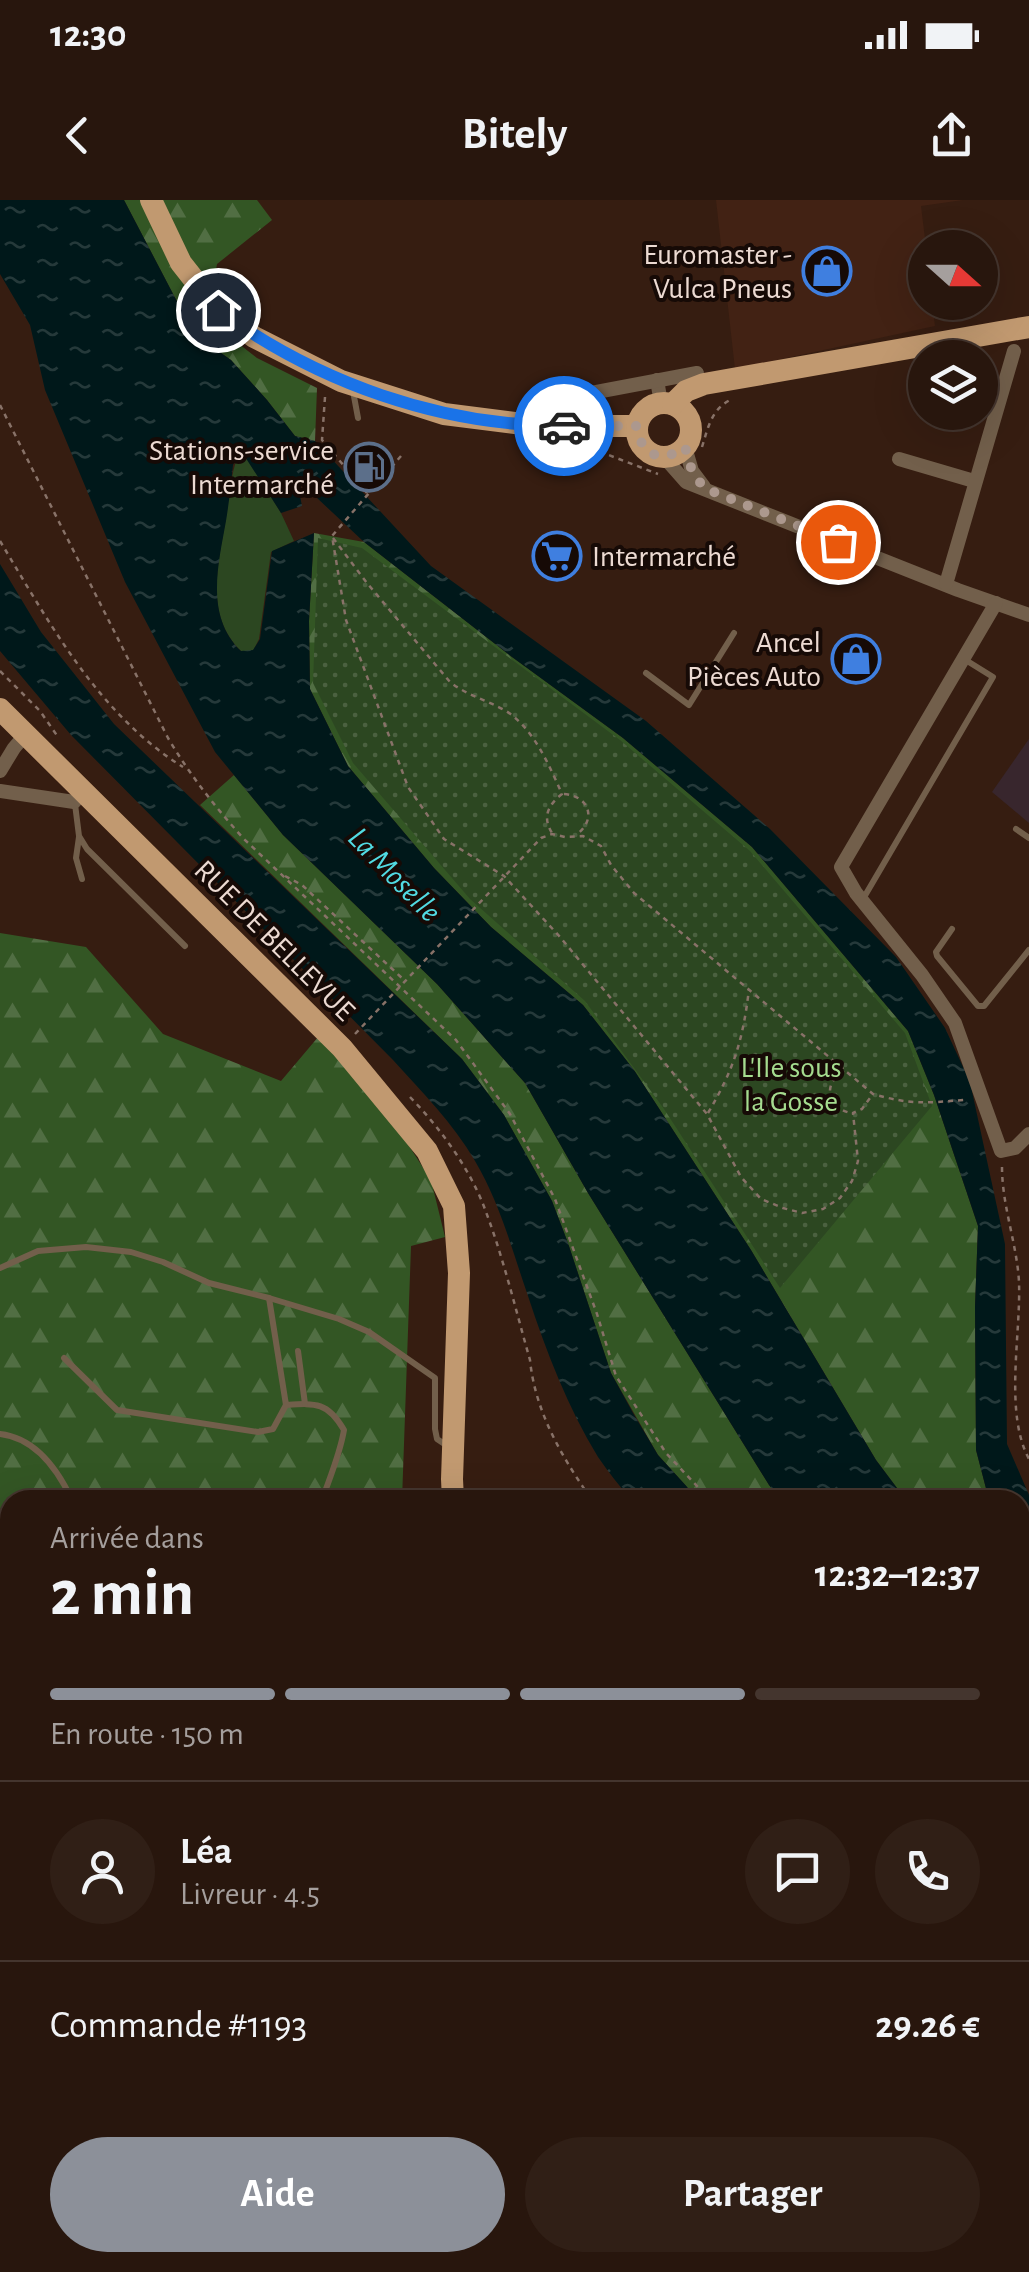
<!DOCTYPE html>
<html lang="fr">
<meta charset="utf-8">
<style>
body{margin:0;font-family:"Alegreya Sans",sans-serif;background:#301f16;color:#f1f3f6;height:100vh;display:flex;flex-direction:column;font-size:38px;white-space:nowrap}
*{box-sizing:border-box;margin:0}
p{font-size:32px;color:#a59f9d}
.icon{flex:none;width:55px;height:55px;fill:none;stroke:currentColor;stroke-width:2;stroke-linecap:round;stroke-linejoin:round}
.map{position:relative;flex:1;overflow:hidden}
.panel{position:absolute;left:0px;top:1290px;width:1030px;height:782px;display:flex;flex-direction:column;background:#28160d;border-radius:30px 30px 0 0;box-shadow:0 10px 40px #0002,0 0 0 2px #44352e}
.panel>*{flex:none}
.needle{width:65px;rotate:111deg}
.controls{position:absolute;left:908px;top:30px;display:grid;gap:20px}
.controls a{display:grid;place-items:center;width:90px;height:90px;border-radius:50%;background:#28160d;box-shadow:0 10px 40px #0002,0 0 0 2px #44352e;font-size:50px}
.pin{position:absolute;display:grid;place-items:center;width:85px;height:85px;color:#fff;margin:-42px;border:5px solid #fff;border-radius:50%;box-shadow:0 2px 10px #0007}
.courier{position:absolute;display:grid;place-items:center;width:100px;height:100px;margin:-50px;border:8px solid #1a73e8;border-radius:50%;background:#fff;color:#222;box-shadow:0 2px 12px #0007}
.headline em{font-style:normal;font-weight:600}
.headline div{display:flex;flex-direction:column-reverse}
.headline{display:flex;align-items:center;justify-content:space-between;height:170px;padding:0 50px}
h1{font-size:65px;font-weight:600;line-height:75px}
.bar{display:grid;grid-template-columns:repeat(4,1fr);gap:15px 10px;align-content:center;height:120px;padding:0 50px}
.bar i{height:12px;border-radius:8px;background:#44352e}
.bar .current{background:#8c9099}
.bar p{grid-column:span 4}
.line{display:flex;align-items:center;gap:25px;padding:0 50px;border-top:2px solid #44352e}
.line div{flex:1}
.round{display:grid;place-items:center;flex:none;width:105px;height:105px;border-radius:52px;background:#301f16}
.cta{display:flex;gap:20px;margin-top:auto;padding:20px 50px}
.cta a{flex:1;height:115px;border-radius:60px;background:#8c9099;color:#fff;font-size:40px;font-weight:600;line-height:115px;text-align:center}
.cta a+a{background:#301f16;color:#f1f3f6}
.status{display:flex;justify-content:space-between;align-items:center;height:70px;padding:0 50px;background:#28160d;direction:ltr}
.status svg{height:28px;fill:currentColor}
header{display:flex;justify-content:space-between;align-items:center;height:130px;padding:0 50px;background:#28160d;font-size:45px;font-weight:600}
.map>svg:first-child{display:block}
</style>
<div class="status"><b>12:30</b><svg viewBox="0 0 49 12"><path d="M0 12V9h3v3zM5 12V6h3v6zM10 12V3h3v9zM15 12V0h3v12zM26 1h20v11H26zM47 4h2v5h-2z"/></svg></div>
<header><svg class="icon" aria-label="back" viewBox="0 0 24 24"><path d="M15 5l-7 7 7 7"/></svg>Bitely<svg class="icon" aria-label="share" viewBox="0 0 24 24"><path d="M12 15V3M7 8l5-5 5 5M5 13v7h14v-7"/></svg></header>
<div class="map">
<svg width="1029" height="2072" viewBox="0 0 1029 2072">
<defs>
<pattern id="forest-firs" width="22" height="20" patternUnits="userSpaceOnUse" patternTransform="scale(2.5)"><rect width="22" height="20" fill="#335624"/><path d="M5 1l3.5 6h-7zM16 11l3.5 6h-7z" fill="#516e43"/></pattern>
<pattern id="park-dots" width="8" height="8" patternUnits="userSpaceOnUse" patternTransform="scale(2.5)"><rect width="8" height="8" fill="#2c4721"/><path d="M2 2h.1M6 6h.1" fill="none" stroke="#4b6140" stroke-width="1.8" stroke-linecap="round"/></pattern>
<pattern id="water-ripples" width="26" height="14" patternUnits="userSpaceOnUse" patternTransform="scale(2.5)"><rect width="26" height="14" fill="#00181a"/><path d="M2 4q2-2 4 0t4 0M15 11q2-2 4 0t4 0" fill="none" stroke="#25393a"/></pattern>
</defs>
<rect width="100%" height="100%" fill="#361d11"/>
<path fill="#422214" d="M 716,0 L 963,0 L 921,6 L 926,47 L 925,102 L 932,103 L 935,126 L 735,169 Z"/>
<path fill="#38262d" d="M 1029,539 L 1029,623 L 992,592 Z"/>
<path fill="#2c4721" d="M 241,248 L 281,313 L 294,341 L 271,352 L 259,439 L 253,451 L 241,451 C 203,414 219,362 226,317 C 230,292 231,270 241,248 Z"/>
<g fill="url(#forest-firs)">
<path d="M 124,0 L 257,0 L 272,20 L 217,64 L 207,119 L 257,158 L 317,188 L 315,241 L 295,236 L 267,200 L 231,160 L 194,134 Z"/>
<path d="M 314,333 L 364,342 L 512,457 L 623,538 L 752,647 L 908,831 L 934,895 L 978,1026 L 975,1107 L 976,1250 L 989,1300 L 906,1300 L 876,1260 L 751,1050 L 634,870 L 583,805 L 491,727 L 434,668 L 348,566 L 310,489 L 309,421 Z"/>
<path d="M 234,575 L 283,635 L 437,784 L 525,883 L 588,993 L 769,1285 L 781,1300 L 699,1300 L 658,1255 L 611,1173 L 568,1043 L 552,1001 L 504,915 L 462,859 L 200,605 Z"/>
<path d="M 0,733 L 86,747 L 163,834 L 281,881 L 319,836 L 400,932 L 431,980 L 445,1037 L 411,1046 L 402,1300 L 10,1300 L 10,1959 L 0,1975 Z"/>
<path d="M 1020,1350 L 1029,1359 L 1029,1463 L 1020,1451 Z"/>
<path d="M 1020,1604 L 1029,1616 L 1029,1722 L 1020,1701 Z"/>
</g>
<path fill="url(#park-dots)" d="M 318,338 L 362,348 L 620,540 L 750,651 L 905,833 L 932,906 L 780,1088 L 664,909 L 585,801 L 470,699 L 353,563 L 313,483 Z"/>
<g fill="url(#water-ripples)">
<path d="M 0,0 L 124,0 L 194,134 L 231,160 L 267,200 L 295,236 L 315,241 L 431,366 L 646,521 L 770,629 L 896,757 L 945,828 L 970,882 L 1005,1044 L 1007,1244 L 1029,1295 L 1029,1359 L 1020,1350 L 1020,1300 L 989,1300 L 976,1250 L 975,1107 L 978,1026 L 934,895 L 908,831 L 752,647 L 623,538 L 512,457 L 364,342 L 301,283 L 300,296 L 302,306 L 281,313 L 240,249 L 233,265 C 231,284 229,303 226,321 C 218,366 205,416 241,451 L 253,450 L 260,439 L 272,351 L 314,333 L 309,421 L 310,489 L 348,566 L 434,668 L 491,727 L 583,805 L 634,870 L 751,1050 L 876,1260 L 906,1300 L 781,1300 L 769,1285 L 588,993 L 525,883 L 437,784 L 283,635 L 215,552 L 125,382 L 45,190 L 30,125 L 0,74 Z"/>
<path d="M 0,364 L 41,432 L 114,524 L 462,859 L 504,915 L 552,1001 L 568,1043 L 611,1173 L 633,1213 L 658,1255 L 699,1300 L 631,1300 C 620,1286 608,1272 598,1257 C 568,1208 546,1151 528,1096 C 512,1050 500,1003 475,961 C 453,923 422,892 393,860 L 71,535 L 0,451 Z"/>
<path d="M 1020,1451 L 1029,1463 L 1029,1616 L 1020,1604 Z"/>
<path d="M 1020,1701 L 1029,1722 L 1029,1872 L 1020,1852 Z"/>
</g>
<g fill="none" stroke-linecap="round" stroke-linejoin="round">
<g stroke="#887268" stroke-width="2.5" stroke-dasharray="5 5" stroke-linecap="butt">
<path d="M 325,197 L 322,240 L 367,293"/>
<path d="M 0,205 L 168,538 C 190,575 215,607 244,639 L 456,840 L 510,914 L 555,999 L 597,1114 L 616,1176 L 666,1253 L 710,1300"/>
<path d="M 560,246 L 606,254 L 658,274"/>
<path d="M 702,247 C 708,228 711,210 730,200"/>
<path d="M 401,256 L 332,336 L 346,420 L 408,587 L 444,639 L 504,676 L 560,737 L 707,914 L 741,977 L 761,999 L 783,1008 L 802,1013 L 823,1009 L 840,998 L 852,981 L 858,961 L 853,913 L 862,909 L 873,894"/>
<path d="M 333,338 L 367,383 L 450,482 C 468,496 487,500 506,511 C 534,529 549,565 562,594 C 548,605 542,617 552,633"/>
<path d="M 0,341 C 50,424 99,515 183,567"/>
<path d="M 0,471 L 40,511 L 58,537"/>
<path d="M 564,594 C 590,596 597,620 576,635"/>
<path d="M 285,676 L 302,685 L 403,779"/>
<path d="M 355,834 L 541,638 L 552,634 L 565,637 L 583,636 L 601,646 L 611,665 L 634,693 L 873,894 C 911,905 926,903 964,900"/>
<path d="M 844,871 C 822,883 827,908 851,913"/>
<path d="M 410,897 C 441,929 471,970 486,1012 C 504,1060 516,1111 530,1160 C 535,1212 563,1259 592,1300"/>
<path d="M 708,913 C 734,869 743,840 749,789"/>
<path d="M 1002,967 C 1002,1006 1017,1044 1019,1082 C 1021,1135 1004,1213 1029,1259"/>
<path d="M 0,1311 L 10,1319"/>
<path d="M 0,1487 L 10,1487"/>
<path d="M 0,1661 L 7,1636 L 10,1634"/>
<path d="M 1020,1684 L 1029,1706"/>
<path d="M 0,2061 L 10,2058"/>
<path d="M 206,2072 L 208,2062"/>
<path d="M 344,2072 L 346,2062"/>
<path d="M 401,2072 L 403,2062"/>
</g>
<g stroke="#725f4b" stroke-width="6">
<path d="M 353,191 L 358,218"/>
<path d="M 646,473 L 689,505 L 734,433"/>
<path d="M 75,604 L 79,636 L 87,649 L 185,746"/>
<path d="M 1016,629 L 1029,638"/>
<path d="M 79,637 L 76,658 L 82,679"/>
<path d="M 863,699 L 993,477 L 964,459"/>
<path d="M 952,729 L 936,752 L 937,756 L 978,806 L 984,806 L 1029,750"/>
<path d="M 0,1068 L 38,1051 L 86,1047 L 131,1052 L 163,1062 L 209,1083 L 269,1098 L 286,1205 C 316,1203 328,1202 344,1230 C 340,1254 330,1277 322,1300"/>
<path d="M 269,1098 L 339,1119 L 369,1132 L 435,1178 L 435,1229 L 437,1239 L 446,1245"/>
<path d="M 298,1151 L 305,1204"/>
<path d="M 64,1158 L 117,1210 L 258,1232 L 273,1229 L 286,1205"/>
<path d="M 0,1234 C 35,1238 58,1270 72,1300"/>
</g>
<g stroke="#725f4b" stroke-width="14">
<path d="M 657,180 L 661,203"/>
<path d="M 554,200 L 697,173"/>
<path d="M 685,247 L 692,271 L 704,287"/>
<path d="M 664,257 L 686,282 L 958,390 L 1029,415"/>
<path d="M 899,259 L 974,281"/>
<path d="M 946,384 L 1014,151"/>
<path d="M 996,403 L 841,667 L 856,693 L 922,775 L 955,823 L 1001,951 L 1015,948 L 1029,934"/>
<path d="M 0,571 L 14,548 L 26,534"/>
<path d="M 0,591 L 74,602 L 83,592"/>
<path d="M 1020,1876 L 1029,1888"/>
<path d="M 620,2062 L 708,2072"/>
<path d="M 1009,2069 L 1013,2072"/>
<path d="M 373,2072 L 375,2062"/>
<path d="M 533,2072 L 535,2062"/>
</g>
<g stroke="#c19970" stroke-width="22">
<path d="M 151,0 L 181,63 L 218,110 L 254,137 L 341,181 L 444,214 L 538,226 L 637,226"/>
<circle cx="664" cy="230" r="27"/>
<path d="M 673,204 L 686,191 L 704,184 L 1029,127"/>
<path d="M 0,509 L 342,848 L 427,951 L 454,1006 L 459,1073 L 452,1279 L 453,1300"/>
<path d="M 1020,1931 L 1029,1925"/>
<path d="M 857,2072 L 858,2062"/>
<path d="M 889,2072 L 893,2062"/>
</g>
</g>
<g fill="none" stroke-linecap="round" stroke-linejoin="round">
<path stroke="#ac988e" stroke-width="10" stroke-dasharray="0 18" d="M 564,226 L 637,226 C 640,255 661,265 685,247 L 692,271 L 704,288 L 838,342"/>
<path stroke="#1a73e8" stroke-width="12" d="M 218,110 C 318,183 440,226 564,226"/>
</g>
<defs>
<g id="shop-ring" transform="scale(2.5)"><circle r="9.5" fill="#160a06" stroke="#3f7fe0" stroke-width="1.5"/><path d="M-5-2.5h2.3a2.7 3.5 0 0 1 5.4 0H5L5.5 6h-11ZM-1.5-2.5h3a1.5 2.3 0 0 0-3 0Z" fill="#3f7fe0"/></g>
<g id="fuel-ring" transform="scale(2.5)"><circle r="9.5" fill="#160a06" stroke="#5c6f8a" stroke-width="1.5"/><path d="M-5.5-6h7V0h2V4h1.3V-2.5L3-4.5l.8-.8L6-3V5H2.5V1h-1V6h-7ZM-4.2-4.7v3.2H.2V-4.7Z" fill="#5c6f8a"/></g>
<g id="supermarket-ring" transform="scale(2.5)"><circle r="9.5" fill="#160a06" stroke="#3f7fe0" stroke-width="1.5"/><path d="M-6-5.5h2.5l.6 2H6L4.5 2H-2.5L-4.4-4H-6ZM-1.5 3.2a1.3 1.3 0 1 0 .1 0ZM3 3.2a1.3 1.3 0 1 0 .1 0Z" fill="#3f7fe0"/></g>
</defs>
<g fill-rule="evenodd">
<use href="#shop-ring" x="827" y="71"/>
<use href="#fuel-ring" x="369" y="267"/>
<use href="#supermarket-ring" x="557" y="356"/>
<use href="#shop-ring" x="856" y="459"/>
</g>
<g text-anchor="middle" stroke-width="8" stroke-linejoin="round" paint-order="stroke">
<g font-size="30" fill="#ecdad2" stroke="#160a06" text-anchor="end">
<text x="792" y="64">Euromaster -<tspan x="792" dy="34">Vulca Pneus</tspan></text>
<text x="334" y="260">Stations-service<tspan x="334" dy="34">Intermarché</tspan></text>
<text x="592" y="366" text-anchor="start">Intermarché</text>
<text x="821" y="452">Ancel<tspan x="821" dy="34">Pièces Auto</tspan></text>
</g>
<g font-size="30" fill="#ecdad2" stroke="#160a06">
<text transform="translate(275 740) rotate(45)" y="10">RUE DE BELLEVUE</text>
</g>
<g font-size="30" fill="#a5dc8f" stroke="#160a06">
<text x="791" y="877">L'Ile sous<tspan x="791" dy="34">la Gosse</tspan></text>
</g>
<g font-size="32" font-style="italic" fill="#51dae2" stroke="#160a06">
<text transform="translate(395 674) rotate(46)" y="11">La Moselle</text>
</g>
</g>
</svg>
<div class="controls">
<a><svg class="needle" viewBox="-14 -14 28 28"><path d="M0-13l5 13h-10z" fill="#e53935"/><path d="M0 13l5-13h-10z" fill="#a59f9d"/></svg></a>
<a><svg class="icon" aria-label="layers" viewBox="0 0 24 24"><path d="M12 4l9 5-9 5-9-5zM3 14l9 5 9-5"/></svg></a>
</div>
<div class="pin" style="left:838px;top:342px;background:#ea580c"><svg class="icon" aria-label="bag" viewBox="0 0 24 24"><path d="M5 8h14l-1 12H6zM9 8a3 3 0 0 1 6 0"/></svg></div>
<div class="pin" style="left:218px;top:110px;background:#1f2937"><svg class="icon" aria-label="home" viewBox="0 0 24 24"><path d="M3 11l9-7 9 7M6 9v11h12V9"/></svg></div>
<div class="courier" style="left:564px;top:226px"><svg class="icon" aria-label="car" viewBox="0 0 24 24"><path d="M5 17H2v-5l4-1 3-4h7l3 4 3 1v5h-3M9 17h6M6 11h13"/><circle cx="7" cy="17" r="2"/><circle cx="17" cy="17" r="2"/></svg></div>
<section class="panel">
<div class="headline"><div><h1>2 min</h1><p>Arrivée dans</p></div><em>12:32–12:37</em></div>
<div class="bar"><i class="current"></i><i class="current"></i><i class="current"></i><i></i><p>En route · 150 m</p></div>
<div class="line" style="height:180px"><a class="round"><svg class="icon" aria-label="person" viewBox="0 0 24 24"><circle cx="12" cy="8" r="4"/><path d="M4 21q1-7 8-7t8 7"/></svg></a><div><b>Léa</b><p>Livreur · 4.5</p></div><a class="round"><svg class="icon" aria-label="chat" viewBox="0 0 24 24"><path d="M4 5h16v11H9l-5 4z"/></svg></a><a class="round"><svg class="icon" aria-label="phone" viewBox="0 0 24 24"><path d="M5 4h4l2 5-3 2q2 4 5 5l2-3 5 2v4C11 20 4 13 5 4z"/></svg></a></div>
<div class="line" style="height:130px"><div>Commande #1193</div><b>29.26 €</b></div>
<div class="cta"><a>Aide</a><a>Partager</a></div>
</section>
</div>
